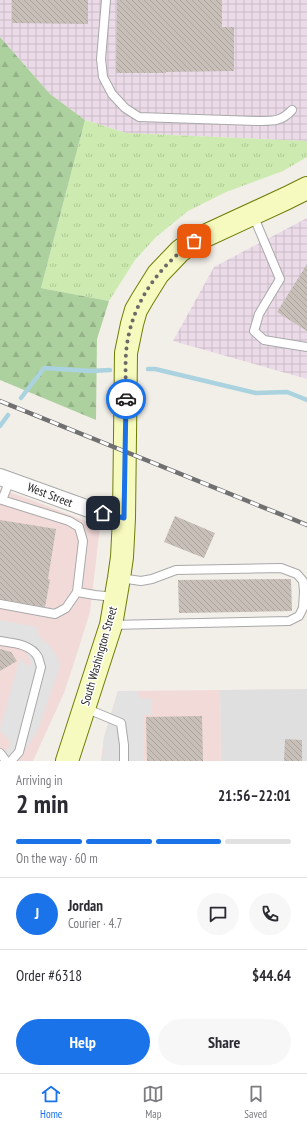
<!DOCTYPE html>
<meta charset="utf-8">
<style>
body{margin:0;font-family:"PT Sans Narrow",sans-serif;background:#f7f7f7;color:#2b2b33;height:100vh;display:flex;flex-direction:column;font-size:15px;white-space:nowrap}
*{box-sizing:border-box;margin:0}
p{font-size:13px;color:#7c7c81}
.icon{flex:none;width:22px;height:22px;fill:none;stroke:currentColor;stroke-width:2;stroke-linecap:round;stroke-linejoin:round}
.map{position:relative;height:761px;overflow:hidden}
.details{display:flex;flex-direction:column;background:#fff;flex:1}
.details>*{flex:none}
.pin{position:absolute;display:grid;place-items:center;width:34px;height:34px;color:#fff;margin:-17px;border-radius:8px;box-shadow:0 2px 6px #0006}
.courier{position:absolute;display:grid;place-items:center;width:40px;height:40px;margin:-20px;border:3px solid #1a73e8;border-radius:50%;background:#fff;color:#222;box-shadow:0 1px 5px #0007}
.overview em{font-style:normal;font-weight:800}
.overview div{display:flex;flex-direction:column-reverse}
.overview{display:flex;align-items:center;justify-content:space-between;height:68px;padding:0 16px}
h1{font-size:26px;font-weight:800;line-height:30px}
.bar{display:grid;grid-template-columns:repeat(4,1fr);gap:6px 4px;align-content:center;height:48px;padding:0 16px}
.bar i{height:5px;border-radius:3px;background:#e1e1e2}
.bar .selected{background:#1a73e8}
.bar p{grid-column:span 4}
.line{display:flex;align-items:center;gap:10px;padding:0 16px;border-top:1px solid #e1e1e2}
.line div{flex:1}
.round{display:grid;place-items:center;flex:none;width:42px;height:42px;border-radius:21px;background:#f7f7f7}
.cta{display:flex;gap:8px;margin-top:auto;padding:8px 16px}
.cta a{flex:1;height:46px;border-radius:24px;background:#1a73e8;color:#fff;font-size:16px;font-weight:800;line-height:46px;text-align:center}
.cta a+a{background:#f7f7f7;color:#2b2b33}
.menu{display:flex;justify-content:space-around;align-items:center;height:56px;border-top:1px solid #e1e1e2;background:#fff;font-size:11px;color:#7c7c81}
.menu a{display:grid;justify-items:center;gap:2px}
.menu .selected{color:#1a73e8}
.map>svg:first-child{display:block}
</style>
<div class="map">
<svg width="307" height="761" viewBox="0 0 307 761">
<defs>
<pattern id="industrial-grid" width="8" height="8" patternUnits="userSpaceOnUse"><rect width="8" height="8" fill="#ebdbe8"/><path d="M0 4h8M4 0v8" fill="none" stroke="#c9bcc7"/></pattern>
<pattern id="grass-tufts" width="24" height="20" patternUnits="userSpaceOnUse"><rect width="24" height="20" fill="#cdebb0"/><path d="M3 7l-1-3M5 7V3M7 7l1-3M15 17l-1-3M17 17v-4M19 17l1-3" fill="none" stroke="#b0c997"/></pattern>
<pattern id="forest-firs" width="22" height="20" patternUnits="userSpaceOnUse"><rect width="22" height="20" fill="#add19e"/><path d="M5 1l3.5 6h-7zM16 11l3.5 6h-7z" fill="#95b388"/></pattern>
<pattern id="building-back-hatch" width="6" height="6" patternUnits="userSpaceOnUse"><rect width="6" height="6" fill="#c7bfb8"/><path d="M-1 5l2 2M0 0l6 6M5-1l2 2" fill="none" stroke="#aba49e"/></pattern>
</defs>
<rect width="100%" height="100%" fill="#f2efe9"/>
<path fill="#e0dfdf" d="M 307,689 L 307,761 L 221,761 L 220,690 Z"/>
<g fill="#f2dad9">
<path d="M 0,489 L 32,500 L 100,527 L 90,612 L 74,663 L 64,693 L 33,761 L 0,761 Z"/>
<path d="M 220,690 L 221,761 L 101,761 L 104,737 L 118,691 Z"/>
</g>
<g fill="url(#industrial-grid)">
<path d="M 0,0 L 307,0 L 307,141 L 126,133 L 85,120 L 50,94 L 0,37 Z"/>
<path d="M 307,218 L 307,379 L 173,341 L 214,267 Z"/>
</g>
<path fill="url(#grass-tufts)" d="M 85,120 L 126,133 L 307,141 L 307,157 L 283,171 L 226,192 L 188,211 L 156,237 L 135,260 L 109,301 L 41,288 Z"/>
<path fill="url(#forest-firs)" d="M 0,37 L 50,94 L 85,120 L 41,288 L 109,301 L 97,339 L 96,420 L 0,380 Z"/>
<g fill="#e2e2e2">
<path d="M 0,620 L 37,627 L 38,635 L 50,646 L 56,654 L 60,666 L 37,732 L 17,761 L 0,761 L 0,757 L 11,745 L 10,741 L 0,731 L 0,729 L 20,658 L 28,666 L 31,664 L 27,653 L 20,648 L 0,645 Z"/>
<path d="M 118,691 L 138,691 L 139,698 L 152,699 L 151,715 L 143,715 L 143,761 L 102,761 L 104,737 Z"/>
</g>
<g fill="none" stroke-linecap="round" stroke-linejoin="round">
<g stroke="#aad3df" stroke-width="4.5">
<path d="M 148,369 L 155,369 L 256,393 L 287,392 L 307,400"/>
<path d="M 21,398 L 44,368 L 91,371 L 110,370"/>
<path d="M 0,426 L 8,415"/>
</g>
</g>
<g fill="url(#building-back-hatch)">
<path d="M 12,0 L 88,0 L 88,24 L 12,23 Z"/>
<path d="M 117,0 L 222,0 L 222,27 L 234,27 L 234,71 L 166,72 L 166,73 L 116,73 Z"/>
<path d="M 307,264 L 307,331 L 277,312 Z"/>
<path d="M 175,516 L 215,533 L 204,558 L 164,542 Z"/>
<path d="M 0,520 L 56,529 L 48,579 L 50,580 L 45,607 L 0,599 Z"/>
<path d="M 291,579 L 292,611 L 179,613 L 178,580 Z"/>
<path d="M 0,649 L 11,652 L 17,661 L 0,671 Z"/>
<path d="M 202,716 L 203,761 L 147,761 L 146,717 Z"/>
<path d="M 285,739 L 302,740 L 302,761 L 284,761 Z"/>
</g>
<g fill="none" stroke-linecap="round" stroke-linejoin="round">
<g stroke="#a9a9a9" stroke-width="10">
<g id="service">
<path d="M 106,0 L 101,59 L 103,77 L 112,94 L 125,108 L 139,117 L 258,121 C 272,121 281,122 292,110"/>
<path d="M 253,215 L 280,279 L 259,314 L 254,331 L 264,340 L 307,347"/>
<path d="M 10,480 L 2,500 L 69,521 L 79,527 L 83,541 L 77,592 L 95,595 L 114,597"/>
<path d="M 0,604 L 55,614 L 66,608 L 77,592"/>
<path d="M 111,625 L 289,621 L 299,616 L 303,608 L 304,591 L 303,581 L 297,574 L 281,568 L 176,570 L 152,579 L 141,581 L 120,578"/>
<path d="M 0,641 C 13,643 31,644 38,657 C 39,660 40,664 41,667 L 19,752 L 11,761"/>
<path d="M 85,708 L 121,723 L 124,745 L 124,761"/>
<path d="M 0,753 L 6,761"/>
</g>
</g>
<g stroke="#a9a9a9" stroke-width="18">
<path id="minor" d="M 0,477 L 86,508 L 124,518"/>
</g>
<g stroke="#707d05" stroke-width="24">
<path id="secondary" d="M 67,761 L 111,625 L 119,578 L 122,557 L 124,518 L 126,353 L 132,324 L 136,310 L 143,298 L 158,274 L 180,251 L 194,241 L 287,198 L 307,188"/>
</g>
<use href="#service" stroke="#fff" stroke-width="8"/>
<use href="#minor" stroke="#fff" stroke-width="16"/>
<use href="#secondary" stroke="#f7fabf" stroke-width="22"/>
<g stroke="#707070" stroke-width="4.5">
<path id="rail" d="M 0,401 L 307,525"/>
</g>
<use href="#rail" stroke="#fff" stroke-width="3" stroke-dasharray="9" stroke-linecap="butt"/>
</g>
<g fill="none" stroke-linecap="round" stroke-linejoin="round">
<path stroke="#6b6a68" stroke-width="4" stroke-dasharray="0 7.2" d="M 126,399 C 126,383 125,368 126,353 C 130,305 157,268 194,241"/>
<path stroke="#1a73e8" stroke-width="5" d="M 103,513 L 124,518 L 126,399"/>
</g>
<g text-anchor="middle" stroke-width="3" stroke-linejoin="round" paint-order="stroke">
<g font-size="12" fill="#222" stroke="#fff">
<text transform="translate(50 495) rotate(21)" y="4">West Street</text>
<text transform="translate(99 656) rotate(-74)" y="4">South Washington Street</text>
</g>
</g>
</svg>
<div class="pin" style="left:194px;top:241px;background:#ea580c"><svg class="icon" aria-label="bag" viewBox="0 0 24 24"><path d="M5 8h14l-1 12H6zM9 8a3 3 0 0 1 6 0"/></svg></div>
<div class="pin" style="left:103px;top:513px;background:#1f2937"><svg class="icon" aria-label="home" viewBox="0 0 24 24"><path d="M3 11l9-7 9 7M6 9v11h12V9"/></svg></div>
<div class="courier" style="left:126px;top:399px"><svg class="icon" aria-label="car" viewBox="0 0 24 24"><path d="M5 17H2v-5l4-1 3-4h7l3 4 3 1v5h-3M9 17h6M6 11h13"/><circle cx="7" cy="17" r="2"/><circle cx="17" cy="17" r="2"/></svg></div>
</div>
<section class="details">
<div class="overview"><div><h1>2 min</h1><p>Arriving in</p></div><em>21:56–22:01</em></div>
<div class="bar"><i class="selected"></i><i class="selected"></i><i class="selected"></i><i></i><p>On the way · 60 m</p></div>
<div class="line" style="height:72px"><b class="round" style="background:#1a73e8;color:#fff">J</b><div><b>Jordan</b><p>Courier · 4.7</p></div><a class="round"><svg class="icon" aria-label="chat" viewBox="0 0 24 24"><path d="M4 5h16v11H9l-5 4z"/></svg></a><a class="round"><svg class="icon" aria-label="phone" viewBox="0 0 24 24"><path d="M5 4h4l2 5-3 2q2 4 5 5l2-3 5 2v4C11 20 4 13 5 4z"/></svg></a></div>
<div class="line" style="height:52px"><div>Order #6318</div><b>$44.64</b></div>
<div class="cta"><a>Help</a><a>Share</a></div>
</section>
<nav class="menu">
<a class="selected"><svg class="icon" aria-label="home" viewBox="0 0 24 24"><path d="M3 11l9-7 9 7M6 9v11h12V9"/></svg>Home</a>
<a><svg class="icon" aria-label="map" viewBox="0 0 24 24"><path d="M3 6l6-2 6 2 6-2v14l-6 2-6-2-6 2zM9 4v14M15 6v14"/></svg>Map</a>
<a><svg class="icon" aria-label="saved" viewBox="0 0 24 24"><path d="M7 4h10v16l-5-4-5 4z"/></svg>Saved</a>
</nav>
